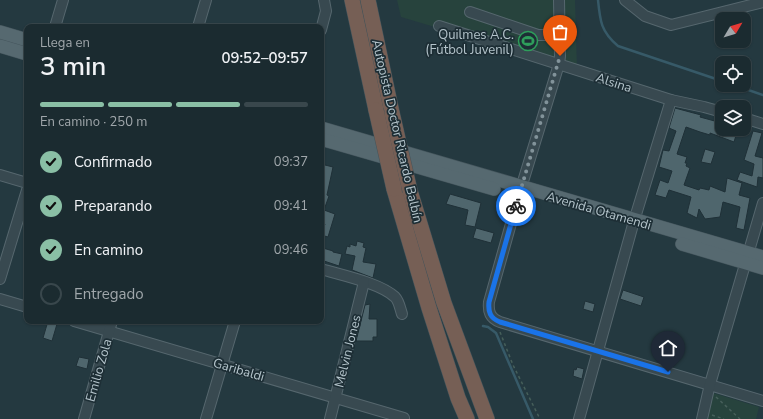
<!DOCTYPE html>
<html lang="es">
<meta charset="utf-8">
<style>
body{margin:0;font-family:"Nunito Sans",sans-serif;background:#28373c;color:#f1f3f6;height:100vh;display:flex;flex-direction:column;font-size:15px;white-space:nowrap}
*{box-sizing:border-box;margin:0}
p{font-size:13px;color:#a0a7ab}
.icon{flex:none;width:22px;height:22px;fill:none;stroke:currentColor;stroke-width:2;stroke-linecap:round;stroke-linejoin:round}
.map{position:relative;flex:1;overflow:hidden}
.sheet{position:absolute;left:24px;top:24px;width:300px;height:300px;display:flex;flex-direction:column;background:#1b2b30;border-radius:8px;box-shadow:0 1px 3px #0004,0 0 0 1px #39474c}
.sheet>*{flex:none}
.needle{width:26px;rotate:52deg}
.fabs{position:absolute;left:715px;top:12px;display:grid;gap:8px}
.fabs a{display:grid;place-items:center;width:36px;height:36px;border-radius:8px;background:#1b2b30;box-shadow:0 1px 3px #0004,0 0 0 1px #39474c;font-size:20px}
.pin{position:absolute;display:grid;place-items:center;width:34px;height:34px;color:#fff;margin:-41px -17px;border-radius:50% 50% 50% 0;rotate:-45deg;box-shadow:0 0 4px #0007}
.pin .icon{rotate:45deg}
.courier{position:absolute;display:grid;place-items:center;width:40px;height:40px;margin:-20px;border:3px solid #1a73e8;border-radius:50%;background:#fff;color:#222;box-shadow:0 1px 5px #0007}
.overview em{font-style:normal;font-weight:600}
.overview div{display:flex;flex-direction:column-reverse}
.overview{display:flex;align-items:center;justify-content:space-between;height:68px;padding:0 16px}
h1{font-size:26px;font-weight:600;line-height:30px}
.bar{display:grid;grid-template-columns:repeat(4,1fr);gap:6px 4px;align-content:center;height:48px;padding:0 16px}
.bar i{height:5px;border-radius:3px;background:#39474c}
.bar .on{background:#8abfa5}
.bar p{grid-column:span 4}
ol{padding:0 16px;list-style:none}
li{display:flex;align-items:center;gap:12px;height:44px}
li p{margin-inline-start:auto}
li .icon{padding:4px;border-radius:50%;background:#8abfa5;color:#111;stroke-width:4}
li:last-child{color:#a0a7ab}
li i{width:22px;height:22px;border:2px solid #39474c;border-radius:50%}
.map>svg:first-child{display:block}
</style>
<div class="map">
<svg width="763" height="419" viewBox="0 0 763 419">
<rect width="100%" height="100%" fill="#243940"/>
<g fill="#27433d">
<path d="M 397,0 L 575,0 L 577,69 L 401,17 Z"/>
<path d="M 713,393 L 759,407 L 756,419 L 705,419 Z"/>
</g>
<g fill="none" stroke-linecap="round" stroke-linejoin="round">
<g stroke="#375a68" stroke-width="2.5">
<path d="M 598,0 C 600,21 601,32 618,46 L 722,81"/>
<path d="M 734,85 L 763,95"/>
<path d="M 483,326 L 488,327 L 496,333 L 533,419"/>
</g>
</g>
<g fill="#4f666d" stroke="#1f3037">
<path d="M 675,108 L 701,115 L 700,117 L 722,123 L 722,129 L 738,129 L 734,142 L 710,133 L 710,135 L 700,132 L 686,127 L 677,154 L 687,157 L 685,163 L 687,163 L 686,166 L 690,168 L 684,185 L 699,190 L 700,188 L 709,190 L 710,186 L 725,192 L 727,178 L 742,183 L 739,195 L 750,198 L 744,230 L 736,228 L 740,207 L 723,202 L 720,217 L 705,219 L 699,209 L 697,218 L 687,213 L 691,197 L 669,190 L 666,198 L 655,195 L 660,180 L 668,183 L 672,171 L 659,167 L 663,150 L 669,151 L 676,131 L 669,128 Z"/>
<path d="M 753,131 L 762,133 L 755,156 L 763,158 L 763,178 L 758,177 L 757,187 L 737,180 L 740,172 L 752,176 L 754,164 L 744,160 Z"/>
<path d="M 705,149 L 715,152 L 711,164 L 701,162 Z"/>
<path d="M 321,164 L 333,167 L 327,195 L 329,196 L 324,210 L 335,214 L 328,237 L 321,235 L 325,224 L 321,223 Z"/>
<path d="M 450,194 L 481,203 L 475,227 L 465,225 L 468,210 L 446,204 Z"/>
<path d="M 476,228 L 494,233 L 491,243 L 473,238 Z"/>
<path d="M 357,241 L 364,243 L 363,247 L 366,248 L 363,262 L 376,264 L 373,278 L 352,270 L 355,256 L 345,254 L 347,246 L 350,247 L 350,244 L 356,246 Z"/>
<path d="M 323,248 L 333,251 L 333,252 L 342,254 L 339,266 L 321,260 Z"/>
<path d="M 623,290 L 644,297 L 641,306 L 620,299 Z"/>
<path d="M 585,301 L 595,304 L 593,312 L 583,309 Z"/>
<path d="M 370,304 L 369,319 L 377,319 L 377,337 L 373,337 L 373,341 L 356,341 L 365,305 Z"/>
<path d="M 48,321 L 57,324 L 52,341 L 43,338 Z"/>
<path d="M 79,357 L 89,359 L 87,369 L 76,366 Z"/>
<path d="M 577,367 L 584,369 L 582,379 L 573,376 L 574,369 L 576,370 Z"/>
</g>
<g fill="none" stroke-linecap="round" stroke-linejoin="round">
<g stroke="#56676e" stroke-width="12">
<g id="minor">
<path d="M 559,0 L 560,56 L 559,64 L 521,188 L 489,302 C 488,312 490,318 500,322 L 763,401"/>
<path d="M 625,0 L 645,16 L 671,25 L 763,2"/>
<path d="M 470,12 L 538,35 L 560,35"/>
<path d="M 439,26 L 671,100 L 704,107 L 722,112"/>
<path d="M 55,27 L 63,0"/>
<path d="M 198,27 L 206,0"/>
<path d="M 321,30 L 326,11 L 324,0"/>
<path d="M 744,118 L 763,124"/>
<path d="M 0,175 L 27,183"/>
<path d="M 321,269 C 341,275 380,283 395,297 C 399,301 400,308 402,314"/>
<path d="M 0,279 L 27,190"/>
<path d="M 0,299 L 27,307"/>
<path d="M 74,321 L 404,418"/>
<path d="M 84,419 L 112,321"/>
<path d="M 206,419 L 235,321"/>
<path d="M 330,419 L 364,282"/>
<path d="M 579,419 L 634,221 L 671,100"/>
<path d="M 702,419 L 710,384 L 763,203"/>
</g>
</g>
<g stroke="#44555c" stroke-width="14">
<g id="major">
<path d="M 0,32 L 27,40"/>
<path d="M 0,46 L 27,54"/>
<path d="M 321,128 L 763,257"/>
<path d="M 321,139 L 494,189"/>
<path d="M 682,244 L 763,268"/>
</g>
</g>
<g stroke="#43545b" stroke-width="16">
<g id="highway">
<path d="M 352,0 L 376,110"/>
<path d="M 368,0 L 392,113"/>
<path d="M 394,189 L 429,308 L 458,398 L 467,419"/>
<path d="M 410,191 L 444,303 L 487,419"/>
</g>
</g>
<g stroke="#465f5a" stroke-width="1.5" stroke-dasharray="3 3" stroke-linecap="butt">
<path d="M 500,332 L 513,365 L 540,419"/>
<path d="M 716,397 L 740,419"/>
<path d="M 712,415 L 724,419"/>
</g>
<use href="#minor" stroke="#384950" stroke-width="10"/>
<use href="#major" stroke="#566970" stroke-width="13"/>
<use href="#highway" stroke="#765f55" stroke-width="15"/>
<g stroke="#43545b" stroke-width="16" stroke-linecap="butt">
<g id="highway-bridge">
<path d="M 376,110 L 394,189"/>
<path d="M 392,113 L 410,191"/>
</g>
</g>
<use href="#highway-bridge" stroke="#765f55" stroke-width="15"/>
</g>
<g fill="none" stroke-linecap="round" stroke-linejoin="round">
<path stroke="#82939a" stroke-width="4" stroke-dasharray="0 7.2" d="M 516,206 L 560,56"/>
<path stroke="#1a73e8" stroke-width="5" d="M 516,206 L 489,302 C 488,312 490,318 500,322 L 668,372"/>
</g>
<defs>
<g id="stadium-ring" transform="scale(1)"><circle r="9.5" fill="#1d2e35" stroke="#2e9e5b" stroke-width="1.5"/><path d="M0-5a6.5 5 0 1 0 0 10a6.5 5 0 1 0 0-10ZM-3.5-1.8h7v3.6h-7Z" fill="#2e9e5b"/></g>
</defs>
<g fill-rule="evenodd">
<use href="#stadium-ring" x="528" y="41"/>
</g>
<g text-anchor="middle" stroke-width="3.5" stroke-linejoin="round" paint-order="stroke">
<g font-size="13" fill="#b4c4cb" stroke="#1d2e35" text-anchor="end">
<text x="514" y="39">Quilmes A.C.<tspan x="514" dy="15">(Fútbol Juvenil)</tspan></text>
</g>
<g font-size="13" fill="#b4c4cb" stroke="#1d2e35">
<text transform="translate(614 82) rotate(18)" y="5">Alsina</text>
<text transform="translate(398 131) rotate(77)" y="5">Autopista Doctor Ricardo Balbín</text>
<text transform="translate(599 210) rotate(16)" y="5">Avenida Otamendi</text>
<text transform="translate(347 351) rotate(-76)" y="5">Melvin Jones</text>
<text transform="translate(239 369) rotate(16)" y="5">Garibaldi</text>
<text transform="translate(98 370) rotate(-74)" y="5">Emilio Zola</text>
</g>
</g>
</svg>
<div class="fabs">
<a><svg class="needle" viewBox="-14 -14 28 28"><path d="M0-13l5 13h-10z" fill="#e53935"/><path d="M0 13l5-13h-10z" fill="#a0a7ab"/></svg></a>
<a><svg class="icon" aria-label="locate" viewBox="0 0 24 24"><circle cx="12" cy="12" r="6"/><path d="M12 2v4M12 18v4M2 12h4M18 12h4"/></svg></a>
<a><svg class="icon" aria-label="layers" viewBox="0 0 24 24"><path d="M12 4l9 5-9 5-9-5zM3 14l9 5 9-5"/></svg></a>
</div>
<div class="pin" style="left:560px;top:56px;background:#ea580c"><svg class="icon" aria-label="bag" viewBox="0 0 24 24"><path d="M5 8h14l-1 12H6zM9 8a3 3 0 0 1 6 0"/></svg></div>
<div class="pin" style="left:668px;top:372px;background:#1f2937"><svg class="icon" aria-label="home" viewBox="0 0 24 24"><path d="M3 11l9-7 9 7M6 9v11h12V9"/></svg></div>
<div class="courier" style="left:516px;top:206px"><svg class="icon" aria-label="bike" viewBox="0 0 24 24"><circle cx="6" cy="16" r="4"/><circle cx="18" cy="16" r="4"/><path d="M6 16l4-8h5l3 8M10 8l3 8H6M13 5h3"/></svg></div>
<section class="sheet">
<div class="overview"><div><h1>3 min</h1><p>Llega en</p></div><em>09:52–09:57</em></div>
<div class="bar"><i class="on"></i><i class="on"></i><i class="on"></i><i></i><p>En camino · 250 m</p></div>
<ol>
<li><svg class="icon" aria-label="check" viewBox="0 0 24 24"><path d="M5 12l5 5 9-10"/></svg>Confirmado<p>09:37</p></li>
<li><svg class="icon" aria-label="check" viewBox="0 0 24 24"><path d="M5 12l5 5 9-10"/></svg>Preparando<p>09:41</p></li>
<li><svg class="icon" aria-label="check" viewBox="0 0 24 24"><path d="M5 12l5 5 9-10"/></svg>En camino<p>09:46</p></li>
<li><i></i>Entregado</li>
</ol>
</section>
</div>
